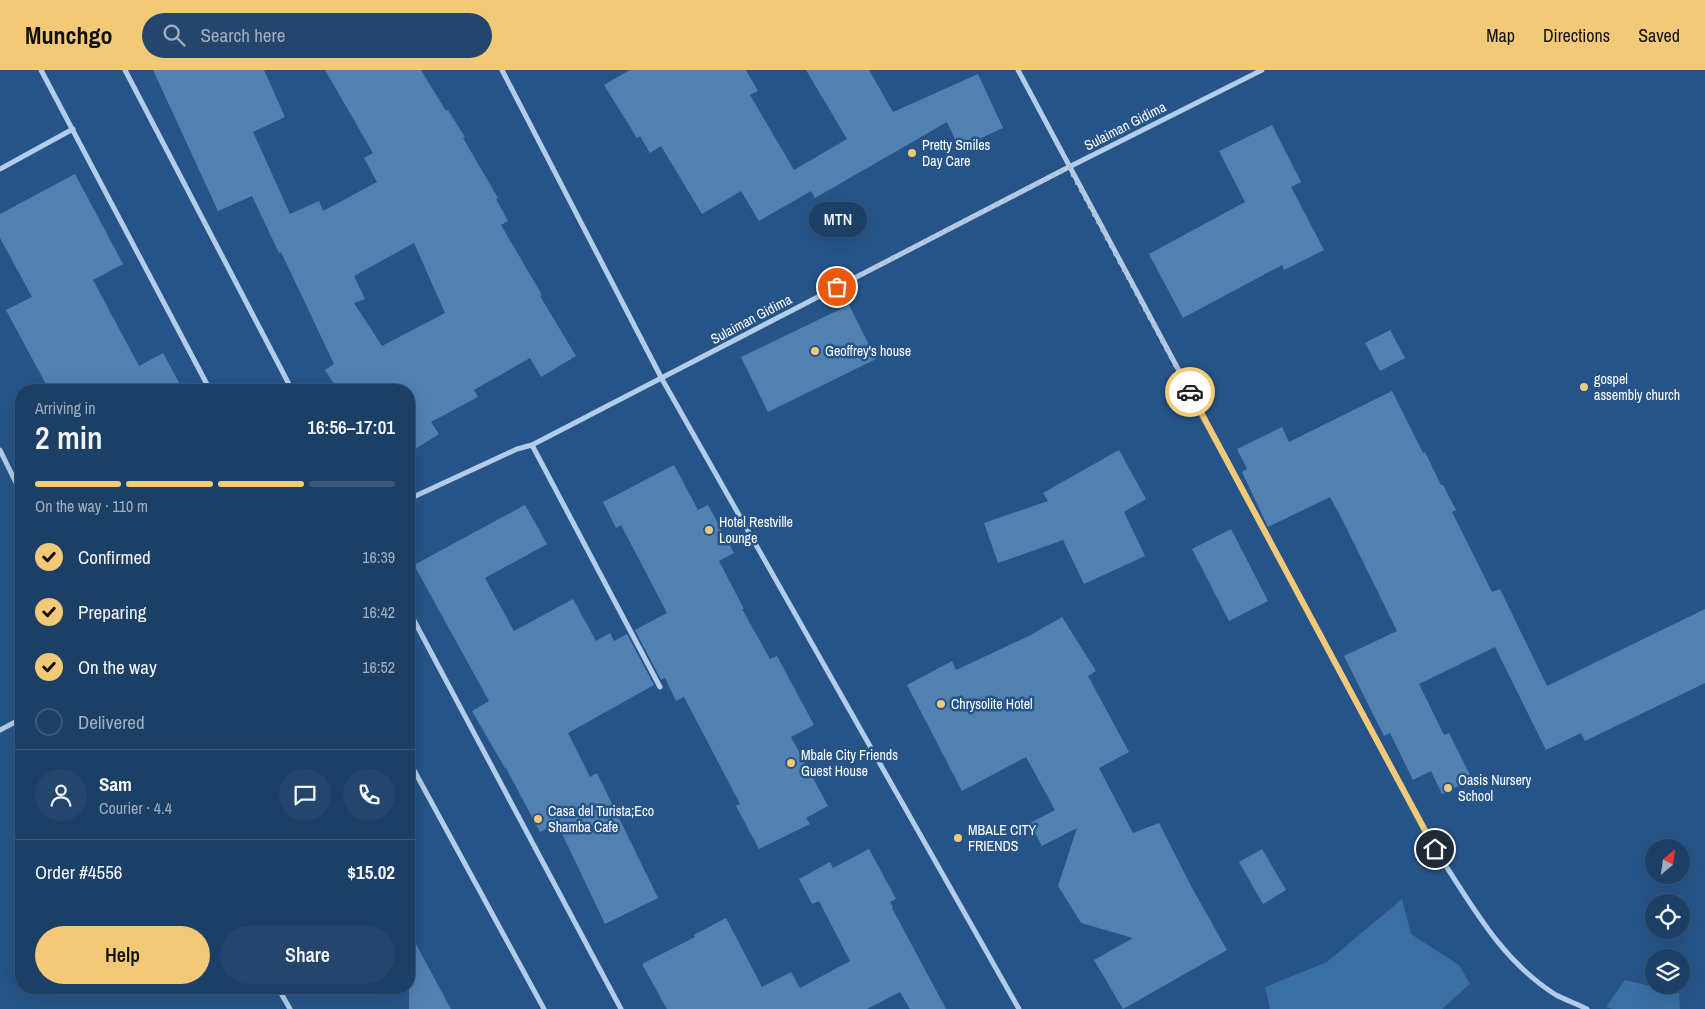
<!DOCTYPE html>
<meta charset="utf-8">
<style>
body{margin:0;font-family:"Archivo Narrow",sans-serif;background:#25466c;color:#f1f3f6;height:100vh;display:flex;flex-direction:column;font-size:19px;white-space:nowrap}
*{box-sizing:border-box;margin:0}
p{font-size:16px;color:#a0afbf}
.icon{flex:none;width:28px;height:28px;fill:none;stroke:currentColor;stroke-width:2;stroke-linecap:round;stroke-linejoin:round}
.map{position:relative;flex:1;overflow:hidden}
.drawer{position:absolute;left:15px;top:314px;width:400px;height:610px;display:flex;flex-direction:column;background:#1c3f66;border-radius:20px;box-shadow:0 5px 20px #0002,0 0 0 1px #3a587a}
.drawer>*{flex:none}
.needle{width:32px;rotate:29deg}
.tools{position:absolute;left:1645px;top:769px;display:grid;gap:10px}
.tools a{display:grid;place-items:center;width:45px;height:45px;border-radius:50%;background:#1c3f66;box-shadow:0 5px 20px #0002,0 0 0 1px #3a587a;font-size:25px}
.pin{position:absolute;display:grid;place-items:center;width:42px;height:42px;color:#fff;margin:-21px;border:2px solid #fff;border-radius:50%;box-shadow:0 1px 5px #0007}
.courier{position:absolute;display:grid;place-items:center;width:50px;height:50px;margin:-25px;border:4px solid #f2c976;border-radius:50%;background:#fff;color:#222;box-shadow:0 1px 6px #0007}
.bubble{position:absolute;height:35px;border-radius:18px;background:#1c3f66;box-shadow:0 5px 20px #0002,0 0 0 1px #3a587a;font-size:16px;font-weight:600;line-height:35px;text-align:center}
.overview em{font-style:normal;font-weight:600}
.overview div{display:flex;flex-direction:column-reverse}
.overview{display:flex;align-items:center;justify-content:space-between;height:85px;padding:0 20px}
h1{font-size:32px;font-weight:600;line-height:38px}
.bar{display:grid;grid-template-columns:repeat(4,1fr);gap:8px 5px;align-content:center;height:60px;padding:0 20px}
.bar i{height:6px;border-radius:4px;background:#3a587a}
.bar .active{background:#f2c976}
.bar p{grid-column:span 4}
.line{display:flex;align-items:center;gap:12px;padding:0 20px;border-top:1px solid #3a587a}
.line div{flex:1}
.round{display:grid;place-items:center;flex:none;width:52px;height:52px;border-radius:26px;background:#25466c}
ol{padding:0 20px;list-style:none}
li{display:flex;align-items:center;gap:15px;height:55px}
li p{margin-inline-start:auto}
li .icon{padding:5px;border-radius:50%;background:#f2c976;color:#111;stroke-width:4}
li:last-child{color:#a0afbf}
li i{width:28px;height:28px;border:2px solid #3a587a;border-radius:50%}
.button{display:flex;gap:10px;margin-top:auto;padding:10px 20px}
.button a{flex:1;height:58px;border-radius:30px;background:#f2c976;color:#111;font-size:20px;font-weight:600;line-height:58px;text-align:center}
.button a+a{background:#25466c;color:#f1f3f6}
header{display:flex;align-items:center;gap:30px;box-sizing:border-box;height:70px;padding:0 25px;background:#f2c976;color:#111}
header strong{font-size:24px}
nav{display:flex;gap:28px;margin-inline-start:auto;font-size:18px}
.search{width:350px;height:45px;background:#25466c;display:flex;align-items:center;gap:12px;box-sizing:border-box;padding:0 18px;border-radius:28px;color:#a0afbf;font-size:19px}
.map>svg:first-child{display:block}
</style>
<header>
<strong>Munchgo</strong>
<div class="search"><svg class="icon" aria-label="search" viewBox="0 0 24 24"><circle cx="10" cy="10" r="6"/><path d="M15 15l6 6"/></svg>Search here</div>
<nav><a>Map</a><a>Directions</a><a>Saved</a></nav>
</header>
<div class="map">
<svg width="1705" height="939" viewBox="0 0 1705 939">
<rect width="100%" height="100%" fill="#265488"/>
<g fill="#3a6fa4">
<path d="M 1402,829 L 1411,864 L 1459,895 L 1470,914 L 1442,939 L 1270,939 L 1265,917 L 1327,892 Z"/>
<path d="M 1625,910 L 1679,923 L 1680,939 L 1613,939 L 1606,937 Z"/>
</g>
<g fill="#5281b1" fill-rule="evenodd">
<path d="M 153,0 L 264,0 L 285,47 L 253,62 L 290,144 L 319,131 L 323,141 L 377,112 L 364,88 L 373,83 L 325,0 L 421,0 L 446,41 L 448,40 L 465,67 L 463,68 L 498,128 L 496,129 L 508,151 L 501,155 L 542,225 L 540,226 L 576,286 L 541,307 L 530,288 L 474,320 L 478,327 L 431,352 L 439,364 L 409,383 L 409,320 L 338,320 L 325,300 L 334,294 L 281,182 L 279,183 L 252,126 L 218,141 ZM 414,173 L 445,243 L 382,276 L 354,233 L 365,229 L 354,206 Z"/>
<path d="M 630,0 L 746,0 L 758,21 L 750,25 L 794,100 L 847,69 L 806,0 L 869,0 L 893,42 L 978,4 L 1003,58 L 959,78 L 947,52 L 815,128 L 811,121 L 759,151 L 741,121 L 702,144 L 661,76 L 650,83 L 640,66 L 637,68 L 604,15 Z"/>
<path d="M 1272,55 L 1301,112 L 1291,117 L 1324,180 L 1284,200 L 1282,195 L 1183,248 L 1149,184 L 1245,132 L 1219,81 Z"/>
<path d="M 75,104 L 123,194 L 93,210 L 139,296 L 163,283 L 183,320 L 49,320 L 6,240 L 32,227 L 0,168 L 0,144 Z"/>
<path d="M 849,235 L 876,289 L 768,342 L 741,287 Z"/>
<path d="M 1390,260 L 1405,288 L 1380,301 L 1365,273 Z"/>
<path d="M 1392,321 L 1423,383 L 1425,382 L 1441,415 L 1443,415 L 1456,440 L 1452,442 L 1492,522 L 1500,519 L 1547,616 L 1705,539 L 1705,613 L 1585,671 L 1581,663 L 1546,680 L 1495,577 L 1419,614 L 1444,665 L 1449,663 L 1472,709 L 1442,724 L 1431,701 L 1413,710 L 1390,663 L 1384,666 L 1344,586 L 1397,561 L 1343,451 L 1330,427 L 1268,457 L 1242,402 L 1247,399 L 1237,379 L 1282,357 L 1289,372 Z"/>
<path d="M 1119,380 L 1146,429 L 1124,442 L 1145,486 L 1084,514 L 1063,470 L 998,493 L 984,453 L 1048,431 L 1043,423 Z"/>
<path d="M 674,395 L 698,440 L 708,435 L 734,483 L 719,491 L 744,539 L 742,539 L 770,589 L 777,586 L 814,655 L 791,667 L 828,736 L 806,748 L 810,754 L 759,779 L 736,736 L 740,734 L 684,627 L 676,631 L 665,608 L 661,610 L 635,560 L 667,543 L 621,455 L 616,458 L 603,432 Z"/>
<path d="M 525,435 L 547,474 L 485,508 L 514,561 L 573,529 L 596,571 L 610,563 L 614,571 L 627,564 L 654,615 L 568,663 L 590,707 L 597,703 L 658,828 L 605,854 L 557,753 L 540,762 L 506,698 L 505,698 L 472,641 L 489,631 L 414,495 Z"/>
<path d="M 1231,459 L 1268,531 L 1229,551 L 1192,479 Z"/>
<path d="M 1062,547 L 1096,601 L 1088,606 L 1129,682 L 1099,698 L 1133,763 L 1159,753 L 1191,816 L 1227,880 L 1123,939 L 1094,890 L 1133,868 L 1081,853 L 1058,816 L 1077,758 L 1042,776 L 1030,753 L 1055,740 L 1026,687 L 962,721 L 907,615 L 952,591 L 956,600 L 1029,566 Z"/>
<path d="M 869,779 L 896,829 L 890,832 L 893,837 L 892,838 L 946,939 L 910,939 L 900,922 L 867,939 L 667,939 L 642,894 L 695,867 L 694,865 L 726,848 L 762,917 L 791,902 L 800,918 L 850,891 L 819,831 L 812,834 L 799,809 L 830,792 L 833,798 Z"/>
<path d="M 1262,779 L 1286,820 L 1263,834 L 1239,792 Z"/>
<path d="M 409,861 L 439,917 L 451,939 L 409,939 Z"/>
</g>
<g fill="none" stroke-linecap="round" stroke-linejoin="round">
<g stroke="#b1cde9" stroke-width="5">
<path d="M 41,0 L 210,320"/>
<path d="M 125,0 L 292,320"/>
<path d="M 502,0 L 662,309 L 1019,939"/>
<path d="M 1018,0 L 1435,779 C 1470,832 1500,890 1556,925 C 1566,930 1577,934 1587,939"/>
<path d="M 0,99 L 73,59"/>
<path d="M 532,375 L 660,617"/>
<path d="M 0,380 L 21,423"/>
<path d="M 409,429 L 517,379 L 532,375 L 1069,97 L 1262,0"/>
<path d="M 409,541 L 621,939"/>
<path d="M 0,660 L 21,649"/>
<path d="M 409,691 L 544,939"/>
<path d="M 278,918 L 290,939"/>
</g>
</g>
<g fill="none" stroke-linecap="round" stroke-linejoin="round">
<path stroke="#b3c3d5" stroke-width="5" stroke-dasharray="0 9" d="M 837,217 L 1069,97 L 1190,322"/>
<path stroke="#f2c976" stroke-width="6" d="M 1190,322 L 1435,779"/>
</g>
<g fill="#f2c976" stroke="#265488" stroke-width="2">
<circle cx="912" cy="83" r="5"/>
<circle cx="815" cy="281" r="5"/>
<circle cx="1584" cy="317" r="5"/>
<circle cx="709" cy="460" r="5"/>
<circle cx="941" cy="634" r="5"/>
<circle cx="791" cy="693" r="5"/>
<circle cx="1448" cy="718" r="5"/>
<circle cx="538" cy="749" r="5"/>
<circle cx="958" cy="768" r="5"/>
</g>
<g text-anchor="middle" stroke-width="5" stroke-linejoin="round" paint-order="stroke">
<g font-size="14" fill="#fff" stroke="#265488">
<text transform="translate(1125 56) rotate(-27)" y="5">Sulaiman Gidima</text>
<text transform="translate(751 249) rotate(-28)" y="5">Sulaiman Gidima</text>
</g>
<g font-size="14" fill="#fff" stroke="#265488" text-anchor="start">
<text x="922" y="80">Pretty Smiles<tspan x="922" dy="16">Day Care</tspan></text>
<text x="825" y="286">Geoffrey's house</text>
<text x="1594" y="314">gospel<tspan x="1594" dy="16">assembly church</tspan></text>
<text x="719" y="457">Hotel Restville<tspan x="719" dy="16">Lounge</tspan></text>
<text x="951" y="639">Chrysolite Hotel</text>
<text x="801" y="690">Mbale City Friends<tspan x="801" dy="16">Guest House</tspan></text>
<text x="1458" y="715">Oasis Nursery<tspan x="1458" dy="16">School</tspan></text>
<text x="548" y="746">Casa del Turista;Eco<tspan x="548" dy="16">Shamba Cafe</tspan></text>
<text x="968" y="765">MBALE CITY<tspan x="968" dy="16">FRIENDS</tspan></text>
</g>
</g>
</svg>
<div class="tools">
<a><svg class="needle" viewBox="-14 -14 28 28"><path d="M0-13l5 13h-10z" fill="#e53935"/><path d="M0 13l5-13h-10z" fill="#a0afbf"/></svg></a>
<a><svg class="icon" aria-label="locate" viewBox="0 0 24 24"><circle cx="12" cy="12" r="6"/><path d="M12 2v4M12 18v4M2 12h4M18 12h4"/></svg></a>
<a><svg class="icon" aria-label="layers" viewBox="0 0 24 24"><path d="M12 4l9 5-9 5-9-5zM3 14l9 5 9-5"/></svg></a>
</div>
<div class="pin" style="left:837px;top:217px;background:#ea580c"><svg class="icon" aria-label="bag" viewBox="0 0 24 24"><path d="M5 8h14l-1 12H6zM9 8a3 3 0 0 1 6 0"/></svg></div>
<div class="pin" style="left:1435px;top:779px;background:#1f2937"><svg class="icon" aria-label="home" viewBox="0 0 24 24"><path d="M3 11l9-7 9 7M6 9v11h12V9"/></svg></div>
<div class="courier" style="left:1190px;top:322px"><svg class="icon" aria-label="car" viewBox="0 0 24 24"><path d="M5 17H2v-5l4-1 3-4h7l3 4 3 1v5h-3M9 17h6M6 11h13"/><circle cx="7" cy="17" r="2"/><circle cx="17" cy="17" r="2"/></svg></div>
<div class="bubble" style="left:809px;top:132px;width:58px">MTN</div>
<section class="drawer">
<div class="overview"><div><h1>2 min</h1><p>Arriving in</p></div><em>16:56–17:01</em></div>
<div class="bar"><i class="active"></i><i class="active"></i><i class="active"></i><i></i><p>On the way · 110 m</p></div>
<ol>
<li><svg class="icon" aria-label="check" viewBox="0 0 24 24"><path d="M5 12l5 5 9-10"/></svg>Confirmed<p>16:39</p></li>
<li><svg class="icon" aria-label="check" viewBox="0 0 24 24"><path d="M5 12l5 5 9-10"/></svg>Preparing<p>16:42</p></li>
<li><svg class="icon" aria-label="check" viewBox="0 0 24 24"><path d="M5 12l5 5 9-10"/></svg>On the way<p>16:52</p></li>
<li><i></i>Delivered</li>
</ol>
<div class="line" style="height:90px"><a class="round"><svg class="icon" aria-label="person" viewBox="0 0 24 24"><circle cx="12" cy="8" r="4"/><path d="M4 21q1-7 8-7t8 7"/></svg></a><div><b>Sam</b><p>Courier · 4.4</p></div><a class="round"><svg class="icon" aria-label="chat" viewBox="0 0 24 24"><path d="M4 5h16v11H9l-5 4z"/></svg></a><a class="round"><svg class="icon" aria-label="phone" viewBox="0 0 24 24"><path d="M5 4h4l2 5-3 2q2 4 5 5l2-3 5 2v4C11 20 4 13 5 4z"/></svg></a></div>
<div class="line" style="height:65px"><div>Order #4556</div><b>$15.02</b></div>
<div class="button"><a>Help</a><a>Share</a></div>
</section>
</div>
